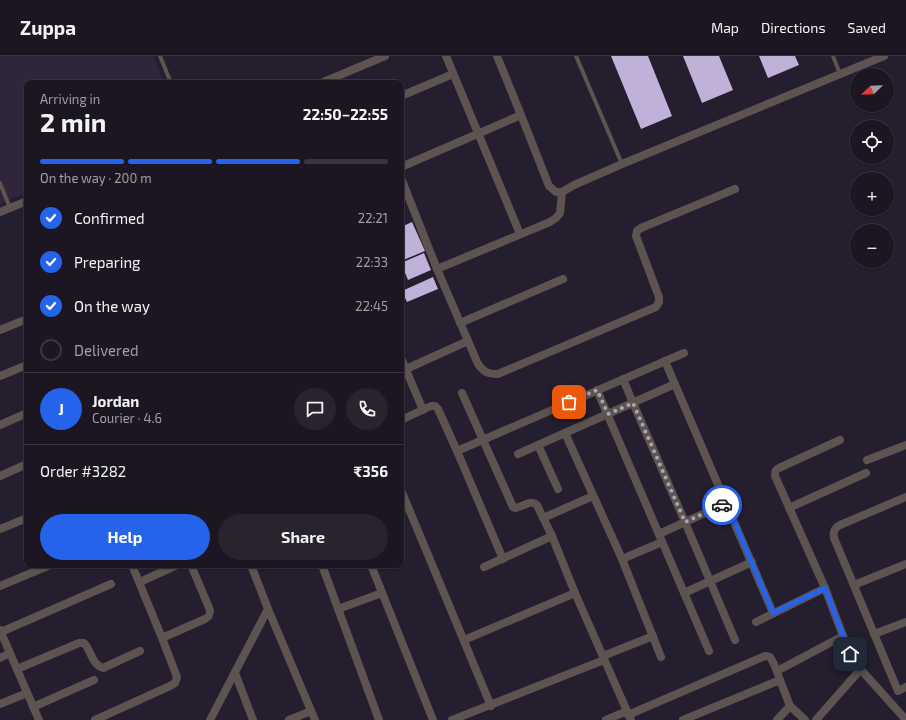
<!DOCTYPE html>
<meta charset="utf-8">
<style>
body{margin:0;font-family:"Exo 2",sans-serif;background:#28232f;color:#f1f3f6;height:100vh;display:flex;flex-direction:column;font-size:15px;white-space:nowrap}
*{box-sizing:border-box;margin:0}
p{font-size:13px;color:#a09fa5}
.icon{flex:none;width:22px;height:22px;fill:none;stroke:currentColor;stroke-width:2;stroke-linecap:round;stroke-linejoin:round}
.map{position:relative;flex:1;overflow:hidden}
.side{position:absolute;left:24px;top:24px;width:380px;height:488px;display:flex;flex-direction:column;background:#1b1622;border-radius:8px;box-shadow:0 1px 3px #0004,0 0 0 1px #393540}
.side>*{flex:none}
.needle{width:26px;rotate:247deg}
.buttons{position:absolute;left:850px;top:12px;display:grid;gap:8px}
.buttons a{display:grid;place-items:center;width:44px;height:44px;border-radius:50%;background:#1b1622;box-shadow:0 1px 3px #0004,0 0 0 1px #393540;font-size:20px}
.pin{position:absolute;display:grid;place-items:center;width:34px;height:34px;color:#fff;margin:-17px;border-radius:8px;box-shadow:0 2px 6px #0006}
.courier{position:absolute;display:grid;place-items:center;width:40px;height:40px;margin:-20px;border:3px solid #2563eb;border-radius:50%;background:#fff;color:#222;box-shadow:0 1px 5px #0007}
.overview em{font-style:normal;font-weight:700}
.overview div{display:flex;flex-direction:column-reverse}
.overview{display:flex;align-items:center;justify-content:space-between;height:68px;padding:0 16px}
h1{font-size:26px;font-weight:700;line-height:30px}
.bar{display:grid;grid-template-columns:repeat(4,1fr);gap:6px 4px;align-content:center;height:48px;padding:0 16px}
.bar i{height:5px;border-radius:3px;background:#393540}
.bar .on{background:#2563eb}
.bar p{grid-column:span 4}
.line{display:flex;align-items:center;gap:10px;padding:0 16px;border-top:1px solid #393540}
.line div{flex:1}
.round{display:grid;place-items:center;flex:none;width:42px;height:42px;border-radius:21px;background:#28232f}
ol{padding:0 16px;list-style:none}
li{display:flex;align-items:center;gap:12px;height:44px}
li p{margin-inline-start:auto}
li .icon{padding:4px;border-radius:50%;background:#2563eb;color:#fff;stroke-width:4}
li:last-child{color:#a09fa5}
li i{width:22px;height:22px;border:2px solid #393540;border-radius:50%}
.button{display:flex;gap:8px;margin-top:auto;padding:8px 16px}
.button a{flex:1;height:46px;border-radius:24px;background:#2563eb;color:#fff;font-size:16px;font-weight:700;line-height:46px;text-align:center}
.button a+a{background:#28232f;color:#f1f3f6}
header{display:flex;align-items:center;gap:24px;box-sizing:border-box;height:56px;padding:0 20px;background:#1b1622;border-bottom:1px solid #393540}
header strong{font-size:19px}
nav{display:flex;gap:22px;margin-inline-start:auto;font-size:14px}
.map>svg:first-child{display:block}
</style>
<header>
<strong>Zuppa</strong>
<nav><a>Map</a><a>Directions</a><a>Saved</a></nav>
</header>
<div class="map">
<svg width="906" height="664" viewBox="0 0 906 664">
<rect width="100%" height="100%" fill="#241e2e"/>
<path fill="#2f263c" d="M 0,0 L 154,0 L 164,27 L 27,27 L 27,136 L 0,148 Z"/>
<g fill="#c0b1d8">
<path d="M 611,0 L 648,0 L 672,60 L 641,73 Z"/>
<path d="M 683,0 L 719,0 L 733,34 L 702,47 Z"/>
<path d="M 759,0 L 795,0 L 799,9 L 768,22 Z"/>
<path d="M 412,166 L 425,195 L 401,205 L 401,171 Z"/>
<path d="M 424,197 L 431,214 L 408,224 L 401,207 Z"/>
<path d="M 433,221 L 438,233 L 407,246 L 402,235 Z"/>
</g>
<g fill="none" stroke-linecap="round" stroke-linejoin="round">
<g stroke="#5d5350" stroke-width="4">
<path d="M 160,0 L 171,27"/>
<path d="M 576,0 L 622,108"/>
<path d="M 833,0 L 840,18"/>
<path d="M 0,127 L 10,152"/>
</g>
<g stroke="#5d5350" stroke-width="8">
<path d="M 446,0 L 520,178"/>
<path d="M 497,0 L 521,59 L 549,130 L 556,136 L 562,136 L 574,129 L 622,108 L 884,0"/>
<path d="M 321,27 L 385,0"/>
<path d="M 401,40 L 453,18"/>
<path d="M 401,111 L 521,59"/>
<path d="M 401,122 L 437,213 L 478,308 C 484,316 487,318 498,318 L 656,251 L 659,246 L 659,241 L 636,180 L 637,175 L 641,172 L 735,133"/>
<path d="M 0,156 L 27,145"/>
<path d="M 437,213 L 550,166 L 556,162 L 560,157 L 562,136"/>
<path d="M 460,267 L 563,223"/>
<path d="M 0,274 L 22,265"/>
<path d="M 401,302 L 423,354"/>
<path d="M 665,305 L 773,557"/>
<path d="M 406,313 L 468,285"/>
<path d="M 0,320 L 27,309"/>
<path d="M 623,323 L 633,347 L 685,466 L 735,584"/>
<path d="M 597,334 L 709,595"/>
<path d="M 462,337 L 513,451 L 515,452 C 523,451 530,443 537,449 L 552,480 L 575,537 L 631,664"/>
<path d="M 401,364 L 431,350 L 435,350 L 438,353 L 457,395 L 503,503"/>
<path d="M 0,369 L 27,357"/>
<path d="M 565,377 L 675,328"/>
<path d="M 538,389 L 558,433"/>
<path d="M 457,395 L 684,297"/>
<path d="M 518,398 L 565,377 L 622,503 L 661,601"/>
<path d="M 867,404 L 906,389"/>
<path d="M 0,420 L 27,408"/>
<path d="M 401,434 L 491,650"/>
<path d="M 906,441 L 840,469 C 834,473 833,475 834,482 L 898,635 L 906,631"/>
<path d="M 789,452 L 866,417"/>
<path d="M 543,462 L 593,440"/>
<path d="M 0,473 L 27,462"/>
<path d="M 659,478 L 727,447"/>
<path d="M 622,503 L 662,486"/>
<path d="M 251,509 L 268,553 L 315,664"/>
<path d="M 322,509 L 379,664"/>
<path d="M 371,509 L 433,664"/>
<path d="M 484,511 L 552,480"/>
<path d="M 140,526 L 177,509"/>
<path d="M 854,529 L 906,508"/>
<path d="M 0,530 L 50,509"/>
<path d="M 825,532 L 775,420 C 775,416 775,414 779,412 L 840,384"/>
<path d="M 684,537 L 752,506"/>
<path d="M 338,553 L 382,537"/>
<path d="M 756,566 L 825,532 L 843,580 L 855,607 L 906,664"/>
<path d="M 0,574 L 39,664"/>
<path d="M 1,576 L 111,528"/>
<path d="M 874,578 L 906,566"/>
<path d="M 162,582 L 205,563 C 209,561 210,559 210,554 L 191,509"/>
<path d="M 464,584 L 575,537"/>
<path d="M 603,600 L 653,580"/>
<path d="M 0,602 L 10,597"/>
<path d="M 17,613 L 79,587 L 84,587 C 91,594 92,609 103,612 L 140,595"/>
<path d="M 777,615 L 843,580"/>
<path d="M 235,617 L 253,664"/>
<path d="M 0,648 L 27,637"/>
<path d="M 33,651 L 94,624"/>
<path d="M 628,659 L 765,600 L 770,601 C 775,608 777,616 780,624"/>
<path d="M 95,664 L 170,630 L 175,627 L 177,621 L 162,582 L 132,509"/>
<path d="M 210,664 L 268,553"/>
<path d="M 289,664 L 311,655"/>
<path d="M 452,664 L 604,604"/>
<path d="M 606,664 L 627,655"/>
<path d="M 683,664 L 780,624 L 790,650"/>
<path d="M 777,664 L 790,650 L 805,664"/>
<path d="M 816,664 L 860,614"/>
</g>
</g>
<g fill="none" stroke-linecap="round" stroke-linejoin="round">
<path stroke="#aba6b3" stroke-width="4" stroke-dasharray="0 7.2" d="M 569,346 L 597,334 L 608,358 L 633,347 L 685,466 L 722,449"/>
<path stroke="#2563eb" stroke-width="5" d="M 722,449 L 727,448 L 773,557 L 825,532 L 850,598"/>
</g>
</svg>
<div class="buttons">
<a><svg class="needle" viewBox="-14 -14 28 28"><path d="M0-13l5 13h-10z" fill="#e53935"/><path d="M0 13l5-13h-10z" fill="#a09fa5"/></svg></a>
<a><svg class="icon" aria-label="locate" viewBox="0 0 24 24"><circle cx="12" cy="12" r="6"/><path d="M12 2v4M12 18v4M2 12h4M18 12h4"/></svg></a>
<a>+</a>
<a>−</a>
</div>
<div class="pin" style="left:569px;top:346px;background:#ea580c"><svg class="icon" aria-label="bag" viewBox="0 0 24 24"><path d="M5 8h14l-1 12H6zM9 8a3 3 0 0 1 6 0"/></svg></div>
<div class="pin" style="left:850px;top:598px;background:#1f2937"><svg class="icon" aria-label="home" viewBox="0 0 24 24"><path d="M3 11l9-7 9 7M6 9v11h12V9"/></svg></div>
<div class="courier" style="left:722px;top:449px"><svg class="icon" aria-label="car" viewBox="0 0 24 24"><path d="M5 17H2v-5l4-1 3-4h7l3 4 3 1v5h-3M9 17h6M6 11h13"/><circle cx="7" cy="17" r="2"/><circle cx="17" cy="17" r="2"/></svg></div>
<section class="side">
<div class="overview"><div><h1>2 min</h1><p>Arriving in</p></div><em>22:50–22:55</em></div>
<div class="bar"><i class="on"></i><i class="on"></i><i class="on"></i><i></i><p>On the way · 200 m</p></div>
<ol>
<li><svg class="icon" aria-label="check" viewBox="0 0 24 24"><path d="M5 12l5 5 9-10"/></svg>Confirmed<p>22:21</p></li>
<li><svg class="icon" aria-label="check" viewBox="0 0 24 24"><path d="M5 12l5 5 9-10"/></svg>Preparing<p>22:33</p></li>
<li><svg class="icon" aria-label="check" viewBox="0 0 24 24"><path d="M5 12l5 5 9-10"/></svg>On the way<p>22:45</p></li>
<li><i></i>Delivered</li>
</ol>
<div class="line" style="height:72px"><b class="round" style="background:#2563eb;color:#fff">J</b><div><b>Jordan</b><p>Courier · 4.6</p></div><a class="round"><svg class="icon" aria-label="chat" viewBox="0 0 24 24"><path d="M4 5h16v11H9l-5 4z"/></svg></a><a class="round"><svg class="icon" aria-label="phone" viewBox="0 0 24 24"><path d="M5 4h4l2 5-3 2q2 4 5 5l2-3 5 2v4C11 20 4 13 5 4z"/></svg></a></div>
<div class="line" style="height:52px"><div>Order #3282</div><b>₹356</b></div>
<div class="button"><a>Help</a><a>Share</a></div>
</section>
</div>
